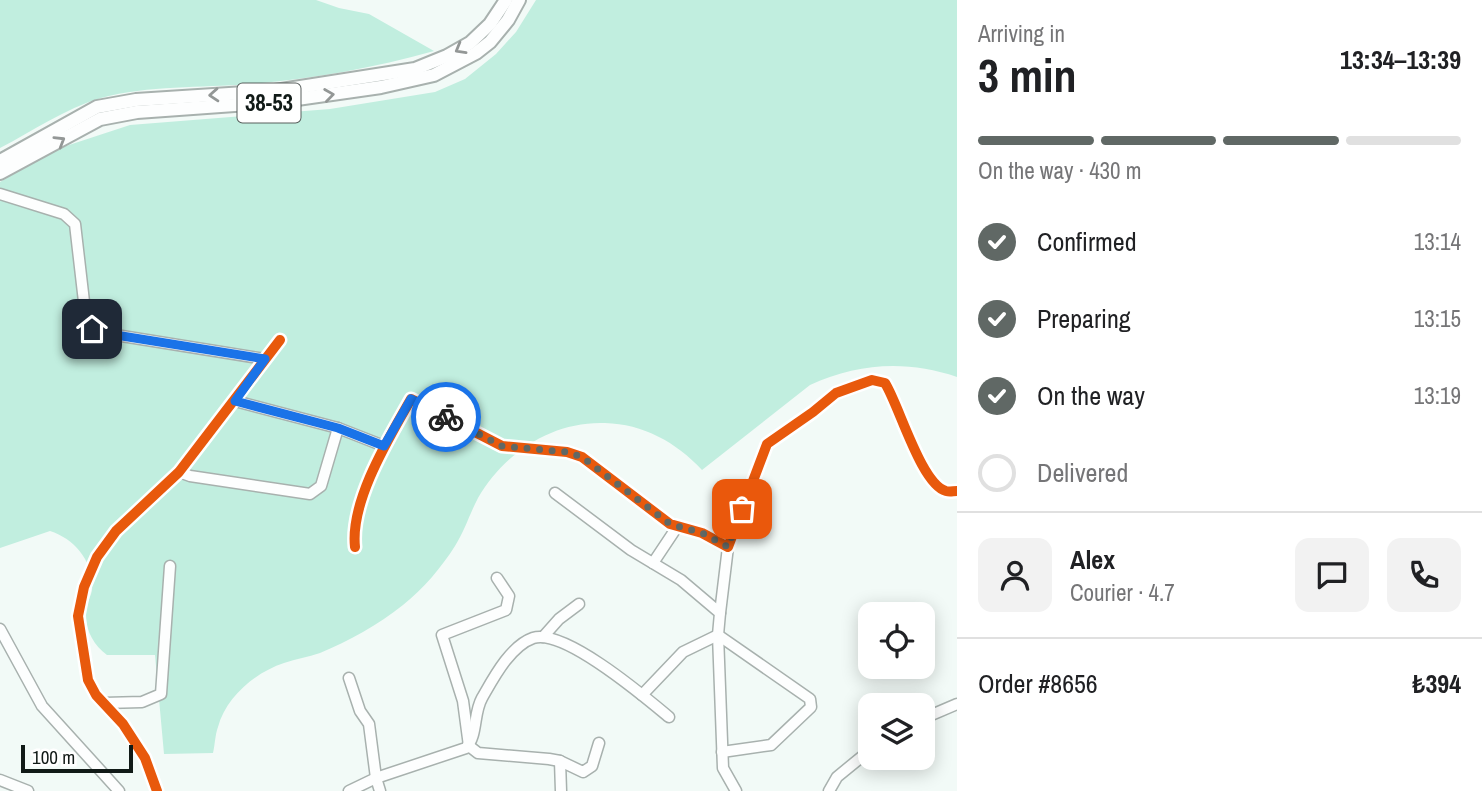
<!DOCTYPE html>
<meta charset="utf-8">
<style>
body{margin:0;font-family:"Archivo Narrow",sans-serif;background:#f2f2f2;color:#202124;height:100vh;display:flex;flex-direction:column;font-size:26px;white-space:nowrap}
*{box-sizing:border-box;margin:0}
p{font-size:23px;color:#757577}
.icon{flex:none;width:38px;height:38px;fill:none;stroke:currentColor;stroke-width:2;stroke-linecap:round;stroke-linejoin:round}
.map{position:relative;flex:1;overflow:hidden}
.side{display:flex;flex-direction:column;background:#fff;width:525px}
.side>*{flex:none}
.fabs{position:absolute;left:858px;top:602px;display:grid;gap:14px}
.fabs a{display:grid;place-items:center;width:77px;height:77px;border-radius:14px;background:#fff;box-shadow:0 4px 18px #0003;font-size:35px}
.scale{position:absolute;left:21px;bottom:18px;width:112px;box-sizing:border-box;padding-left:7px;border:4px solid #111a17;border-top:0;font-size:19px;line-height:24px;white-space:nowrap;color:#111a17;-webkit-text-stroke:5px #fff;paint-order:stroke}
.pin{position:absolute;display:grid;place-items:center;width:60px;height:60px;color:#fff;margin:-30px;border-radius:14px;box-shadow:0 4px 10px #0006}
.courier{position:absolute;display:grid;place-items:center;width:70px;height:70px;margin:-35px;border:5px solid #1a73e8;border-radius:50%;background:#fff;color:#222;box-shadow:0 2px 9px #0007}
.headline em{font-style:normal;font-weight:700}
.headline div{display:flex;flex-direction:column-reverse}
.headline{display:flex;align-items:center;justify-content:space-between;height:119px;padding:0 21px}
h1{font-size:46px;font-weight:700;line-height:52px}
.bar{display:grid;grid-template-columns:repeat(4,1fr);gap:10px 7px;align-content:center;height:84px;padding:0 21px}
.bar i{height:9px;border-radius:5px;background:#e0e0e0}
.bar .active{background:#606865}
.bar p{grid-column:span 4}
.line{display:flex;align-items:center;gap:18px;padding:0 21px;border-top:2px solid #e0e0e0}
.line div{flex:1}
.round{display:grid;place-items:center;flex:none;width:74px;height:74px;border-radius:14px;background:#f2f2f2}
ol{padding:0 21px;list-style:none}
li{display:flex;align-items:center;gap:21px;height:77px}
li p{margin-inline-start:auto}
li .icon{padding:7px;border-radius:50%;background:#606865;color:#fff;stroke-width:4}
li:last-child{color:#757577}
li i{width:38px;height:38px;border:4px solid #e0e0e0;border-radius:50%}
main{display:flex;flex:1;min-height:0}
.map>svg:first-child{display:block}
</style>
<main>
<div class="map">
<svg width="957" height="791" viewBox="0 0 957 791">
<rect width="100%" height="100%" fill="#f2faf7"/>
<g fill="#c1eedf">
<path d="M 0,0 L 316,0 L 339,8 L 369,14 L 434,51 C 373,68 312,79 250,84 C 200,88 149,85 101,98 C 64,109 33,131 0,148 Z"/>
<path d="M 536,0 L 957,0 L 957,377 C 907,360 858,363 810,385 L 702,470 C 676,442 643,424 605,423 C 552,421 504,453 478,498 C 470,513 465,530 455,546 C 441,568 424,588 403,605 C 378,625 349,641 320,653 C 308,657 296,659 284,663 C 256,672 226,697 218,727 C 215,735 215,745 213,753 L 164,754 L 155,655 L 107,655 C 92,644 83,626 87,606 C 88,600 91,596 92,590 C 94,562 75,539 50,531 L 0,548 L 0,182 L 32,163 L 66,146 L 130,125 L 330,109 L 435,92 L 465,79 L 496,54 L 516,32 Z"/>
</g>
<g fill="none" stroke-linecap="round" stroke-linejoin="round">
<g stroke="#a8b1ae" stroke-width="13">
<g id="minor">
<path d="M 0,194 L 64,214 L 75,224 L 86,319 L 92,329 L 97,332 L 265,359"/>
<path d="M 235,401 L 338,428 L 384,446"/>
<path d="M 179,472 L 190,476 L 310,494 L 321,486 L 338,428"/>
<path d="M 555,493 L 631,550 L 681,580 L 720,613 L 718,635 L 723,768 L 736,791"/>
<path d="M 355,547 C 350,501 389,438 411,399 L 502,446 L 567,452 L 582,457 L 670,524 L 702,533 L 728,547 L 767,444 L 813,412 L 836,393 L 872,380 L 885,383 C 899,405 921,484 946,491 C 950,492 953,491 957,491"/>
<path d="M 653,563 L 677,527"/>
<path d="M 497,578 L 509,596 L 506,610 L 442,635 L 463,701 L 469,746 L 478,753 L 549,759 L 560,761 L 583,772 L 592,766 L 599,743"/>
<path d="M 720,613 L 728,547"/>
<path d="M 0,629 L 42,706 L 119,791"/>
<path d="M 543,637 L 559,619 L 579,604"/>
<path d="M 349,678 L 360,711 L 369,724 L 376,778 L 380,791"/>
<path d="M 642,695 L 683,652 L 718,635 L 810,699 L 811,707 L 771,745 L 722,752"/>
<path d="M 104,703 L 142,702 L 161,694 L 170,566"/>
<path d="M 922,719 L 957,704"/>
<path d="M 560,761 L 561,791"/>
<path d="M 0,780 L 28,791"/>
<path d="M 157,791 L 145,758 L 123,724 L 96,695 L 88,680 L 78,616 L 84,587 L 97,557 L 116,531 L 179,472 L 280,340"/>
<path d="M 349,791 L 376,778 L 466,748 C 478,735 473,714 482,698 C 493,679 510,646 533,638 C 564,628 645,697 669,717"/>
<path d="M 829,791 L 837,777 L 870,750"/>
</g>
</g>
<g stroke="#a8b1ae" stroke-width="16">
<g id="major">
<path d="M 0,161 L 97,107 L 136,100 L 275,91 L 415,69 L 447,56 L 470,43 L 490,24 L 506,0"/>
<path d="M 0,173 L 100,119 L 137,112 L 276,102 L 381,87 L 434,75 L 476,53 L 490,42 L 508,20 L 519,0"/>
</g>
</g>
<use href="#minor" stroke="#fdfefe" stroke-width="10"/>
<use href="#major" stroke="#fdfefe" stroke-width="12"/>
<g stroke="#fff" stroke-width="15">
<g id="cycleway">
<path d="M 355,547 C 350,501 389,438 411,399 L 502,446 L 567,452 L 582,457 L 670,524 L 702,533 L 728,547 L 767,444 L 813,412 L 836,393 L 872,380 L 885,383 C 899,405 921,484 946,491 C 950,492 953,491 957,491"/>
<path d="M 157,791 L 145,758 L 123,724 L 96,695 L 88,680 L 78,616 L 84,587 L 97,557 L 116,531 L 179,472 L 280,340"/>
</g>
</g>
<use href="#cycleway" stroke="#e8590c" stroke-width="10"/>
</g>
<defs><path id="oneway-chevron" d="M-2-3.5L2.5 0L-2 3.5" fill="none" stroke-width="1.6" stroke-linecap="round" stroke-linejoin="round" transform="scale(1.75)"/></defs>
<g stroke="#939796">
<use href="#oneway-chevron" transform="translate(460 49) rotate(150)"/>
<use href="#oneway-chevron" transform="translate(214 95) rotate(176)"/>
<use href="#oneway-chevron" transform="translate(329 95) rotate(-8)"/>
<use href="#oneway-chevron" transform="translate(60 141) rotate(-31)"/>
</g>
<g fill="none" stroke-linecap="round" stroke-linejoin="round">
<path stroke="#606865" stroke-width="7" stroke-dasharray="0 12.6" d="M 446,417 L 502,446 L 567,452 L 582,457 L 670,524 L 702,533 L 728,547 L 742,509"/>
<path stroke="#1a73e8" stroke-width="9" d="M 92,329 L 97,332 L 265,359 L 235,401 L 338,428 L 384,446 L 411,399 L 446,417"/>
</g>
<g text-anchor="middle" stroke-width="5" stroke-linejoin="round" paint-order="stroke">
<rect fill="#fff" stroke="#585f5d" stroke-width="2" x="237.5" y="83.5" width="63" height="39" rx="5"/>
<g font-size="23" font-weight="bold" fill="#111a17">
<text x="269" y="111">38-53</text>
</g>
</g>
</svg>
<div class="fabs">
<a><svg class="icon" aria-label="locate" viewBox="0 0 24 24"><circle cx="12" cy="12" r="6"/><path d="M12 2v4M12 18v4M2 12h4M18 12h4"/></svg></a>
<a><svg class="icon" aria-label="layers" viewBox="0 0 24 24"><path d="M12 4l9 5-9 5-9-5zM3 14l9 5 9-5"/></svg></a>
</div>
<div class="scale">100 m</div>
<div class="pin" style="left:742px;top:509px;background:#ea580c"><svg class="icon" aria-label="bag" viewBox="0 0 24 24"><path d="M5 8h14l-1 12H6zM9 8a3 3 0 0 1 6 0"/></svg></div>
<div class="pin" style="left:92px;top:329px;background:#1f2937"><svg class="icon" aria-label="home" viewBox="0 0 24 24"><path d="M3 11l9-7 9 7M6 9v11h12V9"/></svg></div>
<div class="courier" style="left:446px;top:417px"><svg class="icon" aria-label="bike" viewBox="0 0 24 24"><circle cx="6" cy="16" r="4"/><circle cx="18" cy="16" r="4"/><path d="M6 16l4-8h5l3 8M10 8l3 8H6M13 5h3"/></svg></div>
</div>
<section class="side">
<div class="headline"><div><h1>3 min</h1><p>Arriving in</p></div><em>13:34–13:39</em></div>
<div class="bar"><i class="active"></i><i class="active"></i><i class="active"></i><i></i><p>On the way · 430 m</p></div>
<ol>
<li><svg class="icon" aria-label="check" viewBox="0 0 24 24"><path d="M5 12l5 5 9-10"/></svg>Confirmed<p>13:14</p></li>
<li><svg class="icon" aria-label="check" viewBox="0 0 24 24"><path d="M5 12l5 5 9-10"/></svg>Preparing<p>13:15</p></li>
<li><svg class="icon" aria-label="check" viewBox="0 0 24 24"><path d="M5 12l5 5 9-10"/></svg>On the way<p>13:19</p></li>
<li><i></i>Delivered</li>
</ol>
<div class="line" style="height:126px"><a class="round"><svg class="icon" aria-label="person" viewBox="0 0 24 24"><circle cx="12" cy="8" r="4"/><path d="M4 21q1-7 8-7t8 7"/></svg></a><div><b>Alex</b><p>Courier · 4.7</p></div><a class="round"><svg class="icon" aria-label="chat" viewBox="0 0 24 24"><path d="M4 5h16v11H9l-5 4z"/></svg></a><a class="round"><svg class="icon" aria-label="phone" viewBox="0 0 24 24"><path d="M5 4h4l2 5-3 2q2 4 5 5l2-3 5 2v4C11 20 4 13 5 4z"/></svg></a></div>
<div class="line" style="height:91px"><div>Order #8656</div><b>₺394</b></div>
</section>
</main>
